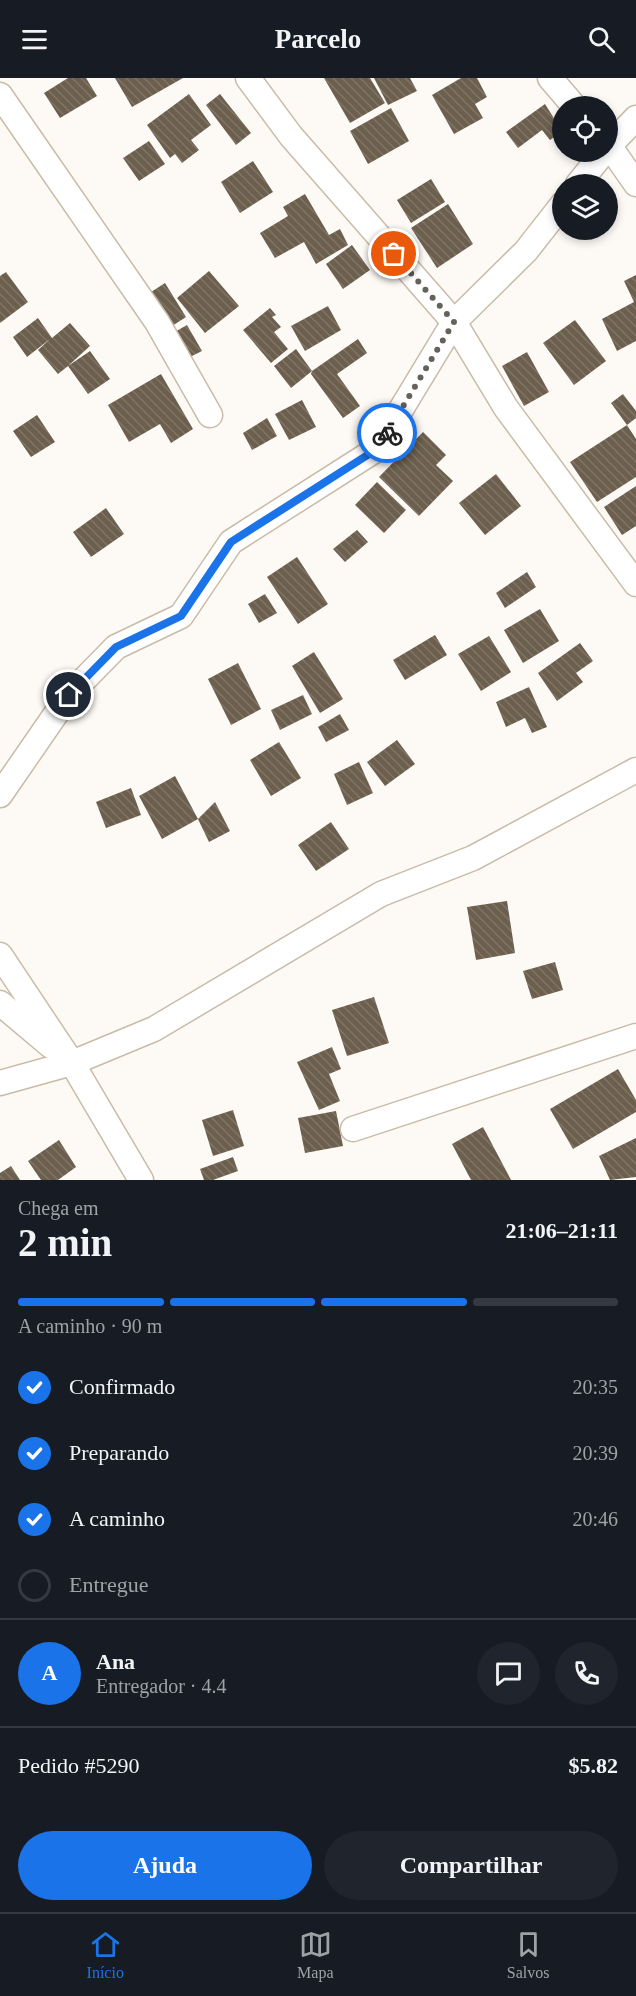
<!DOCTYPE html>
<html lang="pt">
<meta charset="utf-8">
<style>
body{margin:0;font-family:Georgia,serif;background:#20242c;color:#f1f3f6;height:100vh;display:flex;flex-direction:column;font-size:22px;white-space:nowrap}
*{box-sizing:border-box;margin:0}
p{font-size:20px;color:#9ea1a6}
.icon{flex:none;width:33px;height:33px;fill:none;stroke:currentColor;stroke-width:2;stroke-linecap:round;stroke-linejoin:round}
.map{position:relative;height:1102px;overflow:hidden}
.side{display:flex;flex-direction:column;background:#171b24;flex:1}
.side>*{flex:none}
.controls{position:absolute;left:552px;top:18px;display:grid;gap:12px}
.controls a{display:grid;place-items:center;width:66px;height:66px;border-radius:50%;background:#171b24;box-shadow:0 3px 9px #0003;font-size:30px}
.pin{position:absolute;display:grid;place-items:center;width:51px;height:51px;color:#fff;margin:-26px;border:3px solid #fff;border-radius:50%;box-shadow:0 2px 6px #0007}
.courier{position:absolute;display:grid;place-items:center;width:60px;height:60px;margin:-30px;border:4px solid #1a73e8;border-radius:50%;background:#fff;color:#222;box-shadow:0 2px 8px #0007}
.head em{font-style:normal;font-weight:600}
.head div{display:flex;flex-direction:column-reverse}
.head{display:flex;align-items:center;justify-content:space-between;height:102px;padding:0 18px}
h1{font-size:39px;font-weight:600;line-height:45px}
.bar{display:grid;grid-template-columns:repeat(4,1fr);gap:9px 6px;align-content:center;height:72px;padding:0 18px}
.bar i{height:8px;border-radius:4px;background:#363941}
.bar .selected{background:#1a73e8}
.bar p{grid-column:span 4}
.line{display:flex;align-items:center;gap:15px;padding:0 18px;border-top:2px solid #363941}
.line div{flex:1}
.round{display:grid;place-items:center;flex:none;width:63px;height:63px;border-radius:32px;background:#20242c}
ol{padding:0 18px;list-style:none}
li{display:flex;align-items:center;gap:18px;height:66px}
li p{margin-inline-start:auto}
li .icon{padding:6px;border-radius:50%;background:#1a73e8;color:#fff;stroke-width:4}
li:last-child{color:#9ea1a6}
li i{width:33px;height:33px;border:3px solid #363941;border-radius:50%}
.primary-button{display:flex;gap:12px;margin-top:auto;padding:12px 18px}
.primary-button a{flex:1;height:69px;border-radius:36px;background:#1a73e8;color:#fff;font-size:24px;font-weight:600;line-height:69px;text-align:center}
.primary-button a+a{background:#20242c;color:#f1f3f6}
header{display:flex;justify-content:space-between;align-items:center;height:78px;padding:0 18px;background:#171b24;font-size:27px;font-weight:600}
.tab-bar{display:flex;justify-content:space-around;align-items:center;height:84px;border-top:2px solid #363941;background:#171b24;font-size:16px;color:#9ea1a6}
.tab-bar a{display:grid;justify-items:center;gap:3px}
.tab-bar .selected{color:#1a73e8}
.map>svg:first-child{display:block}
</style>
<header><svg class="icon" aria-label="menu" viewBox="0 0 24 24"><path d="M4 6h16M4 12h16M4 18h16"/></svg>Parcelo<svg class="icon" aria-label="search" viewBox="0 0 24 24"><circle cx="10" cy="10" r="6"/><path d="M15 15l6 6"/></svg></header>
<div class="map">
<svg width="636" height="1102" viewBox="0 0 636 1102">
<defs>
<pattern id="building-back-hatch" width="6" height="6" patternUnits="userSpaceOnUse" patternTransform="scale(1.5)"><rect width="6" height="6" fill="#6c5f4d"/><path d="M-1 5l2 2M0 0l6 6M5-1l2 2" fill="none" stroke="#7f7567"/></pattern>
</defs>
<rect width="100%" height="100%" fill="#fdfaf6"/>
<g fill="url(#building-back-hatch)">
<path d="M 68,0 L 86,0 L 97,18 L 60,40 L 44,15 Z"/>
<path d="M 115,0 L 183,0 L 132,29 Z"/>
<path d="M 324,0 L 370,0 L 385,25 L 350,45 Z"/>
<path d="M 374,0 L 410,0 L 417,13 L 388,27 Z"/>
<path d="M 461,0 L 477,0 L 487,19 L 475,26 L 483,40 L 454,56 L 432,17 Z"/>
<path d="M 189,16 L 211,47 L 191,62 L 199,72 L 182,85 L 175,76 L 170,80 L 147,47 Z"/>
<path d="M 220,16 L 251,55 L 236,67 L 206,27 Z"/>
<path d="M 545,26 L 562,53 L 550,62 L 542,52 L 518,70 L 506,54 Z"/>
<path d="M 391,30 L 409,63 L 368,86 L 350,53 Z"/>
<path d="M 149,63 L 165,86 L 139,103 L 123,80 Z"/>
<path d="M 253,83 L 273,114 L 240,135 L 221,104 Z"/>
<path d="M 431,101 L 445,124 L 411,145 L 397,122 Z"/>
<path d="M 305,116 L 329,157 L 340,151 L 348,167 L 316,186 L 304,164 L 275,180 L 260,155 L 288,138 L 283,129 Z"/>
<path d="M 448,126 L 473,166 L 437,190 L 411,150 Z"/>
<path d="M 352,167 L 370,192 L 343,211 L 326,186 Z"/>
<path d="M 209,193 L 239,228 L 205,255 L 177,220 Z"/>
<path d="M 6,194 L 28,224 L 0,245 L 0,198 Z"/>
<path d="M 636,197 L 636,263 L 617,273 L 602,241 L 634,224 L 624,203 Z"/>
<path d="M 165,205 L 186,239 L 169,250 L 148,216 Z"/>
<path d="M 328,228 L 341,252 L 305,273 L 291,248 Z"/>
<path d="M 270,230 L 276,237 L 272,239 L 281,249 L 274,254 L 288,271 L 271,285 L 243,252 Z"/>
<path d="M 38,240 L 52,260 L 70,245 L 90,268 L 68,288 L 90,273 L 110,301 L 88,316 L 68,288 L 58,296 L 38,272 L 50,261 L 27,279 L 13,259 Z"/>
<path d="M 575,242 L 606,283 L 574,307 L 543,265 Z"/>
<path d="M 187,247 L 202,273 L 188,280 L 173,255 Z"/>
<path d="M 358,261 L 367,275 L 337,296 L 360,328 L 343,340 L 311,296 L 312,293 L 291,310 L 274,288 L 296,271 L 312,293 Z"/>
<path d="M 527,274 L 549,314 L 524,328 L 502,288 Z"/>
<path d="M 161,296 L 193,351 L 171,365 L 160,346 L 129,364 L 108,327 Z"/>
<path d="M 623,316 L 636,333 L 636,340 L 627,347 L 611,325 Z"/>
<path d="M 302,322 L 316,349 L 289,362 L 275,336 Z"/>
<path d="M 37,337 L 55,364 L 31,379 L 13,353 Z"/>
<path d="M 267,340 L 277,358 L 252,372 L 243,355 Z"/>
<path d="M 627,347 L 636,361 L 636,399 L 597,424 L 570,384 Z"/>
<path d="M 423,354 L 446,377 L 436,387 L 453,403 L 419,438 L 379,399 Z"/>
<path d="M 496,396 L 521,428 L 485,457 L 459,425 Z"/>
<path d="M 377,404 L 406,432 L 384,455 L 355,427 Z"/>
<path d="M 636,408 L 636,448 L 622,457 L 604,429 Z"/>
<path d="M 106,430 L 124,456 L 91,479 L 73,454 Z"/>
<path d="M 357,452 L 368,464 L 345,484 L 333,471 Z"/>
<path d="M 297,479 L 328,526 L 298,546 L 267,499 Z"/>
<path d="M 527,494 L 536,509 L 505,530 L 496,515 Z"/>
<path d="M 265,516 L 277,535 L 259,545 L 248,526 Z"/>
<path d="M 540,531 L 559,563 L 523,585 L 504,552 Z"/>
<path d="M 435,557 L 447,577 L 405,602 L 393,582 Z"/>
<path d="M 489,558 L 511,594 L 481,613 L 458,576 Z"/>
<path d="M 580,565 L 593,583 L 576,595 L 583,604 L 557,623 L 538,595 Z"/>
<path d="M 314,574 L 343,621 L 320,635 L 292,588 Z"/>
<path d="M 238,585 L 261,631 L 231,647 L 208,601 Z"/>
<path d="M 529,609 L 547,649 L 532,655 L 525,640 L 506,649 L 496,624 Z"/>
<path d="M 303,617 L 312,636 L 280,652 L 271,632 Z"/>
<path d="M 340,636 L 349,652 L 326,664 L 318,649 Z"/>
<path d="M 397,662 L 415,686 L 385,708 L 367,684 Z"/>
<path d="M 279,664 L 301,700 L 271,718 L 250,682 Z"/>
<path d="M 359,684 L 373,715 L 347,727 L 334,696 Z"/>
<path d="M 175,698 L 198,741 L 215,724 L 230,753 L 209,764 L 198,741 L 162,761 L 139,718 Z"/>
<path d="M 131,710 L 141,737 L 106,750 L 96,724 Z"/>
<path d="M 331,744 L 349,771 L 316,793 L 298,767 Z"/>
<path d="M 507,823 L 515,875 L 476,882 L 467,829 Z"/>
<path d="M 555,884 L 563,912 L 532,921 L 523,893 Z"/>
<path d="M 374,919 L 389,965 L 347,978 L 332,932 Z"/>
<path d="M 332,969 L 341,991 L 329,996 L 340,1023 L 319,1032 L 297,984 Z"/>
<path d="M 618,991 L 636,1022 L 636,1034 L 573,1071 L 550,1031 Z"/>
<path d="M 233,1032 L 244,1068 L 213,1078 L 202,1042 Z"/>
<path d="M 336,1033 L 343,1068 L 305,1075 L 298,1040 Z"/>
<path d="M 483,1049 L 511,1102 L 471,1102 L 452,1066 Z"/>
<path d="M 636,1060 L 636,1099 L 610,1102 L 599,1078 Z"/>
<path d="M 59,1062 L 76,1089 L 58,1102 L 41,1102 L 28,1083 Z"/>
<path d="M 233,1079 L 238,1093 L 213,1102 L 204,1102 L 200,1091 Z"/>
<path d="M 11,1088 L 20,1102 L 0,1102 L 0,1095 Z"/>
</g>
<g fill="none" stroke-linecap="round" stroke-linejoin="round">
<g stroke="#c9bba7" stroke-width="27">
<g id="street">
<path d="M 248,0 L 291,58 L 454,244 L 506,330 L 636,506"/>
<path d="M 550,0 L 574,28"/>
<path d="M 0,17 L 157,244 L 210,337"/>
<path d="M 608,66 L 636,106"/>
<path d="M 608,69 L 636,40"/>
<path d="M 578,106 L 604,74"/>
<path d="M 0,717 L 69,617 L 116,569 L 181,538 L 231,464 L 377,371 L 454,244 L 526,173 L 562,127"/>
<path d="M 0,877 L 72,985 L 141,1102"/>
<path d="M 0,925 L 51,968"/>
<path d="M 0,1005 L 72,985 L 154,951 L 381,816 L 473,780 L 636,692"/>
<path d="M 353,1051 L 636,958"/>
</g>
</g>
<use href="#street" stroke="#fff" stroke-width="24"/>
</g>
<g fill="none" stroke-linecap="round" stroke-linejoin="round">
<path stroke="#65615b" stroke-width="6" stroke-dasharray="0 10.8" d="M 387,355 L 454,244 L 394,176"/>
<path stroke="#1a73e8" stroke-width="8" d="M 69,617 L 116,569 L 181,538 L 231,464 L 377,371 L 387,355"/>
</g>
</svg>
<div class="controls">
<a><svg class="icon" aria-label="locate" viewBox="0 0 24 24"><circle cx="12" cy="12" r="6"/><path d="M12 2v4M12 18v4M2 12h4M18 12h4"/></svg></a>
<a><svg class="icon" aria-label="layers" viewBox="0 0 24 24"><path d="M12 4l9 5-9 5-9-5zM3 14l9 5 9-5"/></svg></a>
</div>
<div class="pin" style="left:394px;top:176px;background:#ea580c"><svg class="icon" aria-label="bag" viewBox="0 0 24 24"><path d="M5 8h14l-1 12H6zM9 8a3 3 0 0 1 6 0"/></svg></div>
<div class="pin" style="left:69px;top:617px;background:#1f2937"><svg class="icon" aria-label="home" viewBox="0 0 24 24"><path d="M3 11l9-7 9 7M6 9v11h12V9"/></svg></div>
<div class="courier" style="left:387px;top:355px"><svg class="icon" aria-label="bike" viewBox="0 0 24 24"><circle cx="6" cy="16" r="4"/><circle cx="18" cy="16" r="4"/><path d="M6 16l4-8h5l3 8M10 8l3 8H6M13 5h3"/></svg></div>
</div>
<section class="side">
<div class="head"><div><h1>2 min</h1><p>Chega em</p></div><em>21:06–21:11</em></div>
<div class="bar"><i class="selected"></i><i class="selected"></i><i class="selected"></i><i></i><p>A caminho · 90 m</p></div>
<ol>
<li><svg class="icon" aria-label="check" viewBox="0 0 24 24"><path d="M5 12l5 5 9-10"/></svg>Confirmado<p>20:35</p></li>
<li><svg class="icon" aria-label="check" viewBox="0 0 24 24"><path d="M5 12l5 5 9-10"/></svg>Preparando<p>20:39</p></li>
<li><svg class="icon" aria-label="check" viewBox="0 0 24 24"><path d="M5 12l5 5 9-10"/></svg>A caminho<p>20:46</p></li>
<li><i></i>Entregue</li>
</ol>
<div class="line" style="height:108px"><b class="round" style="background:#1a73e8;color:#fff">A</b><div><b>Ana</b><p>Entregador · 4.4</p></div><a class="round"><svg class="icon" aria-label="chat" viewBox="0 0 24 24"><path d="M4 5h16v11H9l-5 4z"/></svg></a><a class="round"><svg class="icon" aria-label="phone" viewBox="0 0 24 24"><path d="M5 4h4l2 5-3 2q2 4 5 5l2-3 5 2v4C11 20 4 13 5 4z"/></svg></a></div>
<div class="line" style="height:78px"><div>Pedido #5290</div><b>$5.82</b></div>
<div class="primary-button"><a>Ajuda</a><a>Compartilhar</a></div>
</section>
<nav class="tab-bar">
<a class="selected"><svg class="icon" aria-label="home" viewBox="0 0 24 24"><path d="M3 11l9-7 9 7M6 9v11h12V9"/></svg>Início</a>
<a><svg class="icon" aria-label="map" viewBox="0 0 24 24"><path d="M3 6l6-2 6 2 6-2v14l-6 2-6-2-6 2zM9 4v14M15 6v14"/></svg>Mapa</a>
<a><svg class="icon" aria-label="saved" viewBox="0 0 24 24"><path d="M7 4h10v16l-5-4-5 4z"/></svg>Salvos</a>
</nav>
